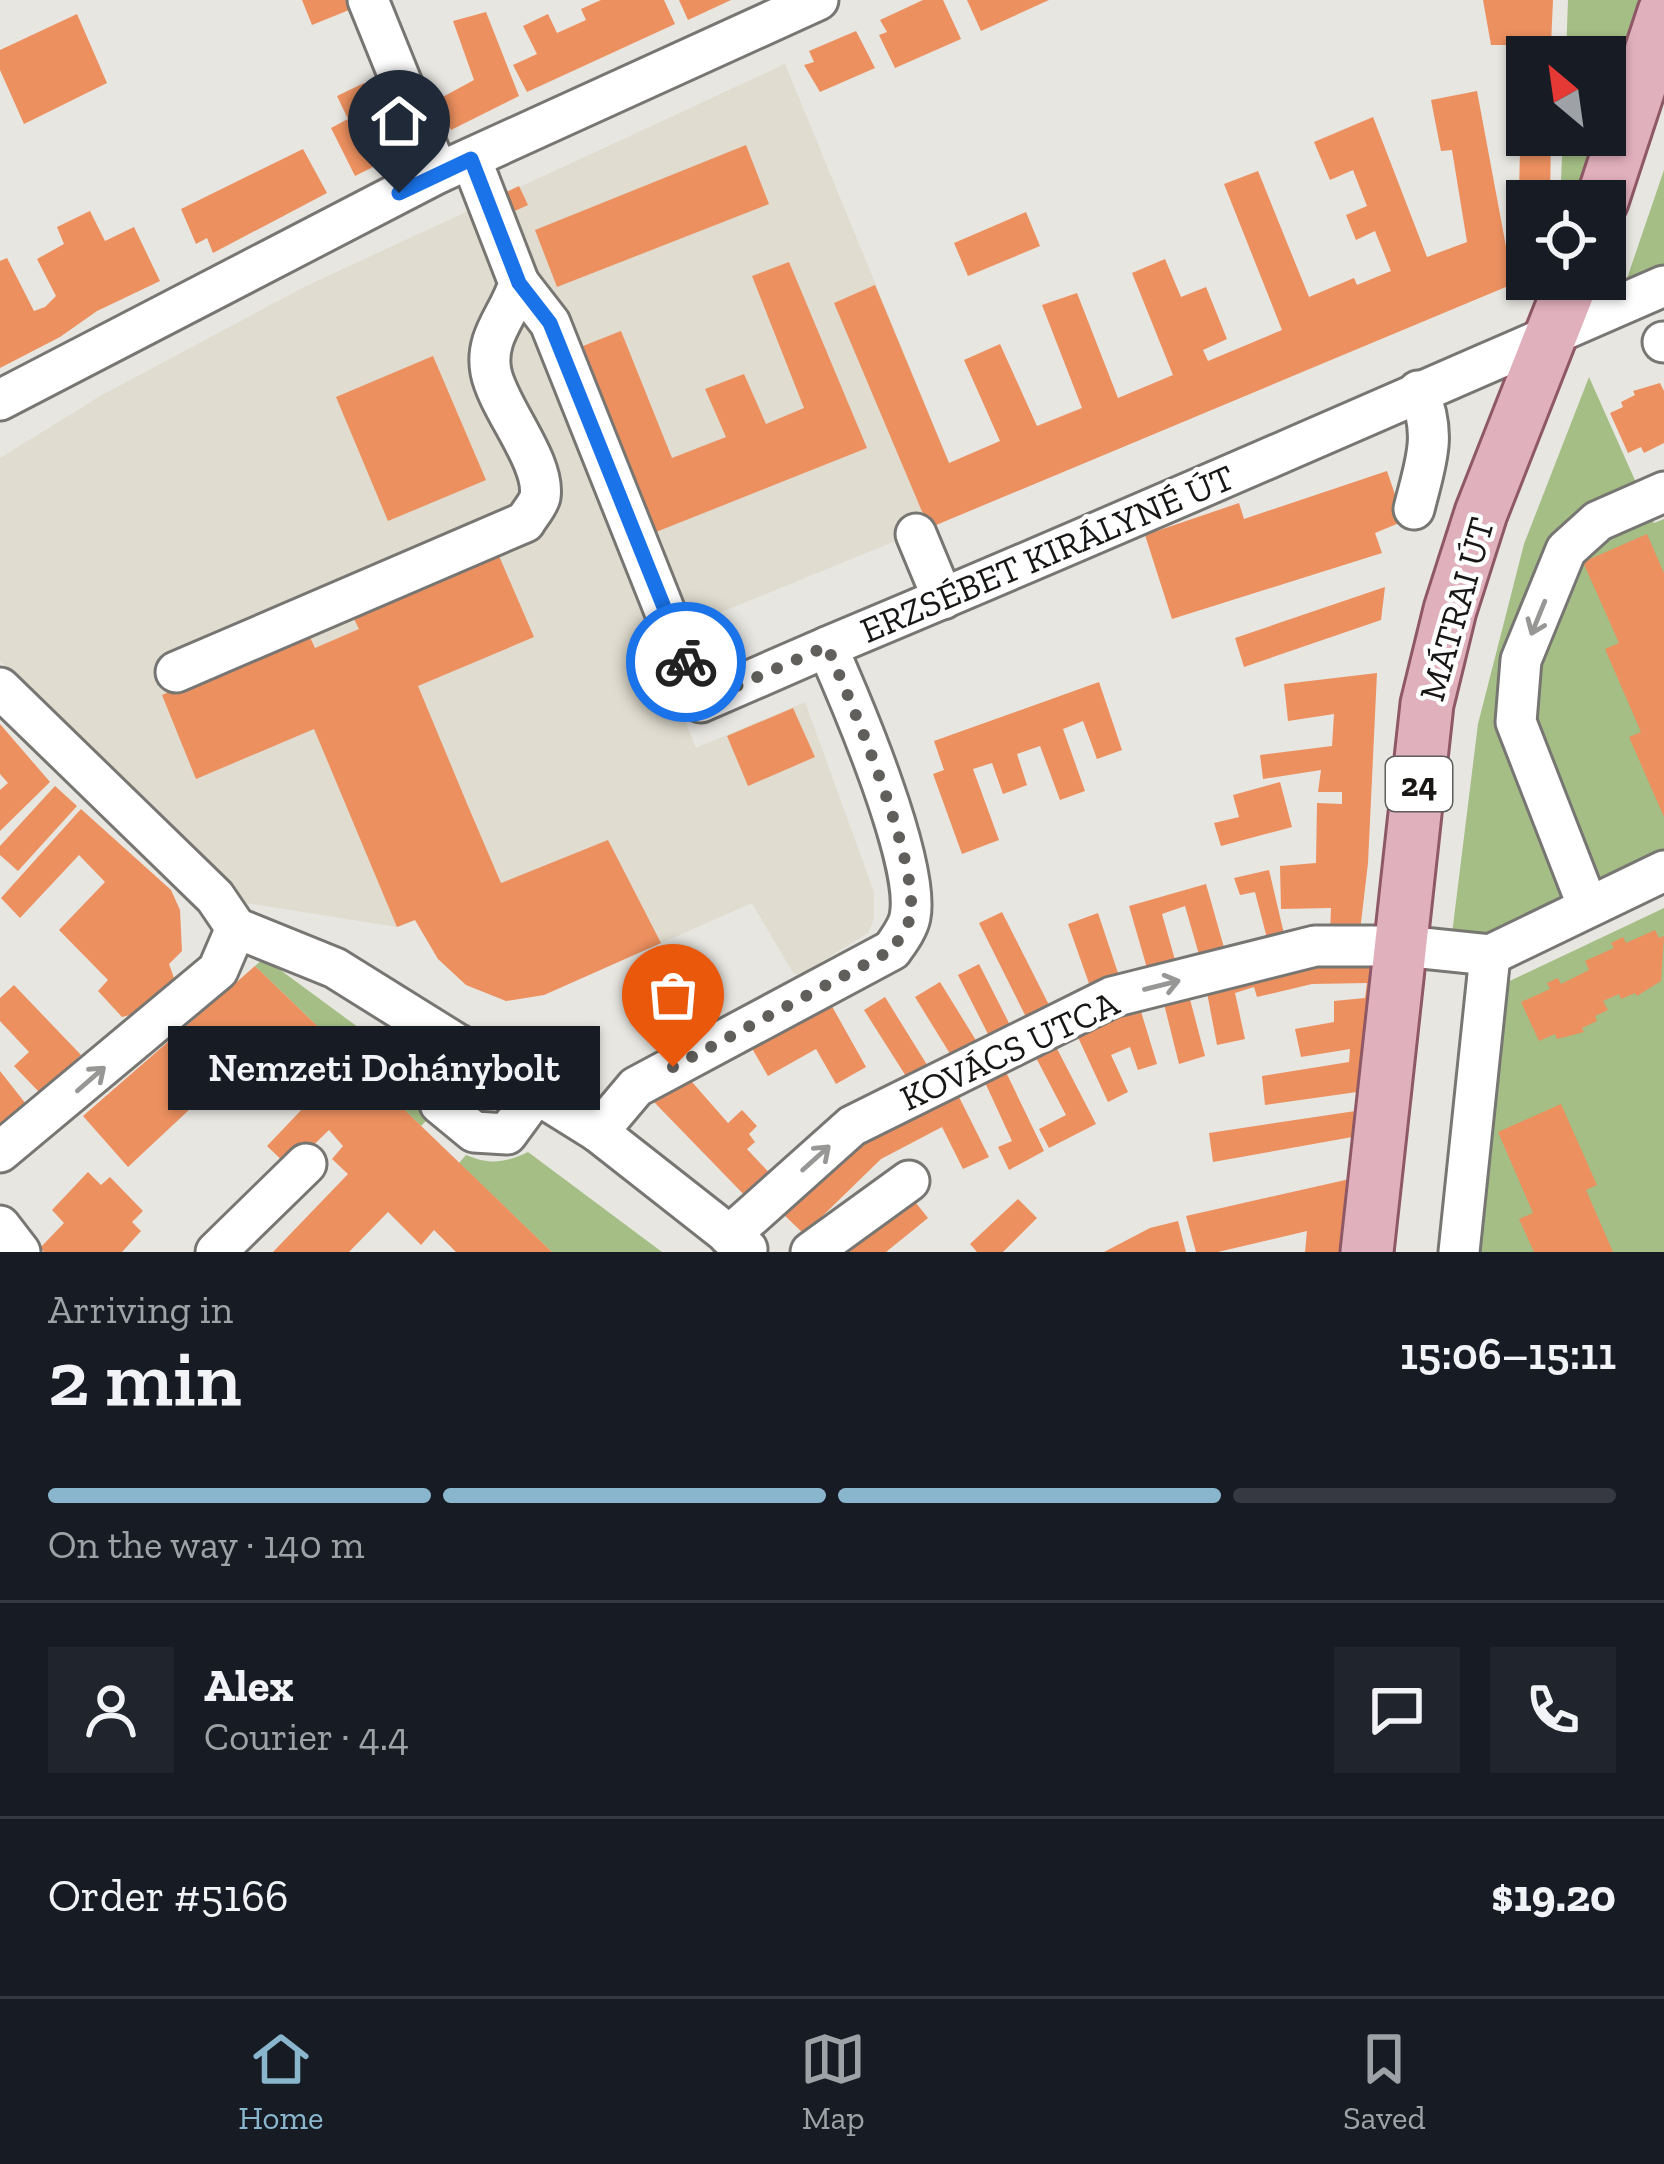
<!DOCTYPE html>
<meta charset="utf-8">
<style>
body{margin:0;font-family:"Zilla Slab",serif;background:#20242c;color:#f1f3f6;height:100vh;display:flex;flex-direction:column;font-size:45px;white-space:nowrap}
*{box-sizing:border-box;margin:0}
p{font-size:39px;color:#9ea1a6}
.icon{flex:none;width:66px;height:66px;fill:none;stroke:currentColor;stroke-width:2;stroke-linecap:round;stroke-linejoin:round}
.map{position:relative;height:1252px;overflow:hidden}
.side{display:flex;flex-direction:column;background:#171b24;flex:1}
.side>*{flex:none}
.needle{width:78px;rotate:331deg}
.buttons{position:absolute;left:1506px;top:36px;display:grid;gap:24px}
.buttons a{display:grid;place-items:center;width:120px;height:120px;border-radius:0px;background:#171b24;box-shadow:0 3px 9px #0004;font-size:60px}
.pin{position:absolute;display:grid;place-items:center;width:102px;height:102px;color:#fff;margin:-123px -51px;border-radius:50% 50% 50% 0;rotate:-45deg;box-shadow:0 0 12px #0007}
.pin .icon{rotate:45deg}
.courier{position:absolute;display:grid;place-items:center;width:120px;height:120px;margin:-60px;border:9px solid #1a73e8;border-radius:50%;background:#fff;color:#222;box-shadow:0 3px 15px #0007}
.bubble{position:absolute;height:84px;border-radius:0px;background:#171b24;box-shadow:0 3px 9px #0004;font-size:39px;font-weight:600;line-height:84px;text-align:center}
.head em{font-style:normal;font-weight:600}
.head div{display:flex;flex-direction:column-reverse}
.head{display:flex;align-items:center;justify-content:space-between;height:204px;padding:0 48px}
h1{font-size:78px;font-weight:600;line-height:90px}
.bar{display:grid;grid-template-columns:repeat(4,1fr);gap:18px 12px;align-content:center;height:144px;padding:0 48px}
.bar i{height:15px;border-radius:9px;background:#363941}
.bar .on{background:#8ab6cd}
.bar p{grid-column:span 4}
.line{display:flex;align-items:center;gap:30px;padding:0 48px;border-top:3px solid #363941}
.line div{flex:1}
.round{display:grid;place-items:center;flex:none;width:126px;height:126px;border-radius:0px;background:#20242c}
.dock{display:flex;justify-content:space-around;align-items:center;height:168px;border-top:3px solid #363941;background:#171b24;font-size:33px;color:#9ea1a6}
.dock a{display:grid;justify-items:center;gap:6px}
.dock .on{color:#8ab6cd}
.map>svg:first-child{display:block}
</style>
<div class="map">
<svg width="1664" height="1252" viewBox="0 0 1664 1252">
<rect width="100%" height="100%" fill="#e8e6e1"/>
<path fill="#e0dccf" d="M 785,64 L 969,511 L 653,640 L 696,748 L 805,702 L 874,892 L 874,919 L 868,933 L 800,975 L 793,973 L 752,903 L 544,995 L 506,1001 L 438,959 L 415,920 L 397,927 L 240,902 L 0,661 L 0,458 L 102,395 L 304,287 Z"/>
<g fill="#a4be85">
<path d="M 1568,0 L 1649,0 L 1592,201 L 1560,201 L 1563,135 L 1605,135 L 1605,57 L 1566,57 Z"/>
<path d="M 1664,170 L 1664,275 L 1622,293 Z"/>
<path d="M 1589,377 L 1654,523 L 1664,519 L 1664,860 L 1490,944 L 1451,942 L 1478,724 L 1524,544 Z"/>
<path d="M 1664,908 L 1664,1252 L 1471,1252 L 1499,986 Z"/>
<path d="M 264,958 L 419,1072 L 416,1100 L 428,1119 L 421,1126 L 255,966 Z"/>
<path d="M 528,1152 L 662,1252 L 552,1252 L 459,1163 L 466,1155 C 490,1165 504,1163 528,1152 Z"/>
</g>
<g fill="#ec905f">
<path d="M 302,0 L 351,0 L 354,8 L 312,25 Z"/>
<path d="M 601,0 L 664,0 L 675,24 L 527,92 L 513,65 L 537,54 L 523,26 L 548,14 L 557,33 L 586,20 L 581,9 Z"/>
<path d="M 679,0 L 731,0 L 688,20 Z"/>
<path d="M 923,0 L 943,0 L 961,39 L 895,68 L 879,35 L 887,32 L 880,20 Z"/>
<path d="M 967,0 L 1049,0 L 981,31 Z"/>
<path d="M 1483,0 L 1553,0 L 1551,45 L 1491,45 Z"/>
<path d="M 486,12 L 519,96 L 451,130 L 437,100 L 474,80 L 453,21 Z"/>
<path d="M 77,14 L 107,83 L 24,124 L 0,70 L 0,50 Z"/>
<path d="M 856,31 L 875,68 L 820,92 L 804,65 L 814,62 L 809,51 Z"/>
<path d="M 364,83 L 399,154 L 355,176 L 331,128 L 348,119 L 337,96 Z"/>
<path d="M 1477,91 L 1513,284 L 929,528 L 834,303 L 875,285 L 949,463 L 1000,441 L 964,360 L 1000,344 L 1037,426 L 1082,408 L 1042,305 L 1077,293 L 1118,398 L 1173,375 L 1132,273 L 1165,259 L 1181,297 L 1206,287 L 1227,339 L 1203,350 L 1208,361 L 1282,330 L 1224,184 L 1258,171 L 1309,297 L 1354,278 L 1357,285 L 1391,271 L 1375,231 L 1356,240 L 1346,215 L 1367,206 L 1353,170 L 1330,180 L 1314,142 L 1373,117 L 1427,257 L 1467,242 L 1452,150 L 1441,151 L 1431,100 Z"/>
<path d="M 1521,105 L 1527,105 L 1527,135 L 1551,135 L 1550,201 L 1527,201 L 1527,280 L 1517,282 Z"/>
<path d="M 746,145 L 769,204 L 557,287 L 535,230 Z"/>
<path d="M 303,149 L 327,193 L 213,253 L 207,238 L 196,244 L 181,209 Z"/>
<path d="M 519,186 L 528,205 L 501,217 L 492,199 Z"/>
<path d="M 90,211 L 105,241 L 134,227 L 160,281 L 97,311 L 60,337 L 0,368 L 0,261 L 7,258 L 34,311 L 45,307 L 56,296 L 37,259 L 64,244 L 57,227 Z"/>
<path d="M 1026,212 L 1040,246 L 968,276 L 954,243 Z"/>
<path d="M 789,262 L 867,448 L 656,532 L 583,346 L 621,331 L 672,458 L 726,437 L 705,389 L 744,374 L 766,424 L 804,408 L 752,276 Z"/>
<path d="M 433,356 L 486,480 L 388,521 L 336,397 Z"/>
<path d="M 1660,383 L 1664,391 L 1664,443 L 1644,453 L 1641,447 L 1628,453 L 1610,413 L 1623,407 L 1621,402 L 1635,395 L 1633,391 Z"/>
<path d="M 1387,471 L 1404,521 L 1375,533 L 1382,553 L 1172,619 L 1145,535 L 1239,503 L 1244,519 Z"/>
<path d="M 1647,534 L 1664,573 L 1664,817 L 1629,737 L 1641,732 L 1605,649 L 1619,643 L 1583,562 Z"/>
<path d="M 499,556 L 534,637 L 418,686 L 468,806 L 501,883 L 608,840 L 661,943 L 544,995 L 506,1001 L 466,985 L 438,959 L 415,920 L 397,927 L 314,729 L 196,779 L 162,695 L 308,633 L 315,648 L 359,629 L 352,615 Z"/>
<path d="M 1385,587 L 1381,620 L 1244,667 L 1235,638 Z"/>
<path d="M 1377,673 L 1368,863 L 1360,931 L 1330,932 L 1331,908 L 1281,909 L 1280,866 L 1316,863 L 1317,803 L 1342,804 L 1342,792 L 1318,792 L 1321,770 L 1263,779 L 1260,755 L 1332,746 L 1334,714 L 1288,721 L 1284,684 Z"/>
<path d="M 1099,682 L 1122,750 L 1097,759 L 1083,721 L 1063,729 L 1085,791 L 1060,800 L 1040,746 L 1017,754 L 1027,785 L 1003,794 L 992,763 L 973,769 L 999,840 L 962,854 L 933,774 L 944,770 L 934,741 Z"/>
<path d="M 793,708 L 815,757 L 748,786 L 727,736 Z"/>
<path d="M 0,724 L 50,782 L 0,831 L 0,790 L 8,783 L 0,774 Z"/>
<path d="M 1280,782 L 1292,827 L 1221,846 L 1214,823 L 1239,817 L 1233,795 Z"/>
<path d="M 55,786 L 77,806 L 18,871 L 0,855 L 0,846 Z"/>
<path d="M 81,809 L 171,890 L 180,910 L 182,951 L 169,964 L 175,981 L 142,1012 L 122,1017 L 98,991 L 108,980 L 59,930 L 105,882 L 79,855 L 20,918 L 1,898 Z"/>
<path d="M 1269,870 L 1285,938 L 1268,942 L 1255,892 L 1240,895 L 1234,878 Z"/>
<path d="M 1206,884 L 1225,951 L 1200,958 L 1185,906 L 1162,914 L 1177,967 L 1149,975 L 1129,906 Z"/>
<path d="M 1002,912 L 1050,1007 L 1027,1019 L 979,923 Z"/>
<path d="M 1098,913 L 1121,982 L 1092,992 L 1068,924 Z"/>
<path d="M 1655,930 L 1659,938 L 1664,936 L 1661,981 L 1637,996 L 1635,993 L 1621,999 L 1619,994 L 1603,1001 L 1608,1010 L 1595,1016 L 1597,1021 L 1582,1028 L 1584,1032 L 1557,1039 L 1555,1034 L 1539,1041 L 1521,1002 L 1550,989 L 1547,983 L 1558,978 L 1561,984 L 1589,970 L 1585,961 L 1614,948 L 1611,943 L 1623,937 L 1626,943 Z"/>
<path d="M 1378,954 L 1364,1091 L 1265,1105 L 1262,1076 L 1349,1062 L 1350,1049 L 1301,1057 L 1295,1029 L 1334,1022 L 1334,1001 L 1365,998 L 1367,983 L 1312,984 L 1257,997 L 1254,987 L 1235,993 L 1245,1039 L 1217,1045 L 1205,982 Z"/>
<path d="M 979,964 L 1010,1025 L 989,1036 L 958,975 Z"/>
<path d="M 255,966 L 552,1252 L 456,1252 L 434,1230 L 421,1245 L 388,1212 L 349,1252 L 273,1252 L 348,1174 L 332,1159 L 343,1146 L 329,1130 L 290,1168 L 267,1146 L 307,1104 L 252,1051 L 128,1167 L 83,1116 Z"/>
<path d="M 940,982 L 977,1042 L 952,1057 L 915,997 Z"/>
<path d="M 14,985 L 81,1055 L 40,1093 L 14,1066 L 29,1052 L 0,1021 L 0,998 Z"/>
<path d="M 1187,988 L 1205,1056 L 1179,1064 L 1162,996 Z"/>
<path d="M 885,997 L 929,1068 L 909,1081 L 864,1010 Z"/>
<path d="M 829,1001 L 866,1067 L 836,1084 L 816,1049 L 768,1076 L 750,1045 Z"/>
<path d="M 1139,1005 L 1157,1064 L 1138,1070 L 1130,1047 L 1111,1055 L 1128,1092 L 1108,1102 L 1076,1033 Z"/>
<path d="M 1054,1043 L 1096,1124 L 1049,1148 L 1039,1129 L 1066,1115 L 1033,1052 Z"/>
<path d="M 1003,1066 L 1044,1151 L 1009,1170 L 998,1147 L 1012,1141 L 982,1076 Z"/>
<path d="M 0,1071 L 26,1104 L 0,1128 Z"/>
<path d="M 692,1082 L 728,1123 L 742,1110 L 757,1126 L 749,1134 L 755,1142 L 747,1149 L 777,1181 L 753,1204 L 654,1102 Z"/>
<path d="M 955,1089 L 989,1157 L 963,1169 L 942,1127 L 881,1159 L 804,1234 L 782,1213 L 862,1135 Z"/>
<path d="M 1561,1104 L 1597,1185 L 1586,1190 L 1613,1252 L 1534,1252 L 1519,1219 L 1533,1213 L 1498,1132 Z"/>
<path d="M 1362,1110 L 1358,1136 L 1213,1162 L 1209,1133 Z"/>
<path d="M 88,1172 L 101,1185 L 110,1177 L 143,1211 L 132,1222 L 141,1231 L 122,1252 L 44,1252 L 40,1248 L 64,1223 L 52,1210 Z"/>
<path d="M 1354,1178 L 1347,1252 L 1305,1252 L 1307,1231 L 1218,1252 L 1196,1252 L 1186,1216 Z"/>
<path d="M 908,1193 L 928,1218 L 886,1252 L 830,1252 Z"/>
<path d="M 1018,1199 L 1037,1218 L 1003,1252 L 977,1252 L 970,1244 Z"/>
<path d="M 1178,1221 L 1186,1252 L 1104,1252 L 1150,1228 Z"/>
</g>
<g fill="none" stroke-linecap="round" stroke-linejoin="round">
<g stroke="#787672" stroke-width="45">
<g id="minor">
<path d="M 368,0 L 438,173"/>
<path d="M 519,283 L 550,323 L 701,702 L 827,647"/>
<path d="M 1663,342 L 1664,342"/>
<path d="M 0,400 L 438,173 L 818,0"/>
<path d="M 1414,509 C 1425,464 1438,435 1418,391"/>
<path d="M 916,534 L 943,599"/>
<path d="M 176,672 L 525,522 C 529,515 538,505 540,497 C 546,462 498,408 491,372 C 484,336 510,315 519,283 L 471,159"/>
<path d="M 0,688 L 215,897 L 236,928 L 335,968 L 598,1132 L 747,1249"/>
<path d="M 1588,907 L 1516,722 L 1521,660 L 1566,550 L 1598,521 L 1664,492"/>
<path d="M 459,1045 L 436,1079 L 440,1104 L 474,1132 L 507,1134 L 537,1093"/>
<path d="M 598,1132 L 636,1087 L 892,950 C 899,940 908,928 910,917 C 921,864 851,701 827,647 C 1108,530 1386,407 1664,286"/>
<path d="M 0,1152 L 218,970 L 236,928"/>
<path d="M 0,1226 L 20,1252"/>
<path d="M 729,1236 L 852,1126 L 1112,997 L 1315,946 L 1403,946 L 1490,955 L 1664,871"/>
<path d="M 216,1252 L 306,1164"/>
<path d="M 811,1252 L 909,1181"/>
<path d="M 1459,1252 L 1490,955"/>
</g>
</g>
<g stroke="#8e5866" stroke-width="57">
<g id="major">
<path d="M 1602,201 L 1664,12"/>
<path d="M 1367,1252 L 1427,704 L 1450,610 L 1481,513 L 1573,279"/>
</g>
</g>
<use href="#minor" stroke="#fff" stroke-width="39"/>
<use href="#major" stroke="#e1b0bd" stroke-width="51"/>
</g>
<defs><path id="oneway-shaft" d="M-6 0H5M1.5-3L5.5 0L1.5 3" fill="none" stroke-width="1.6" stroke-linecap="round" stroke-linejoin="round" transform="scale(3)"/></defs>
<g stroke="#979796">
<use href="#oneway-shaft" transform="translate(1538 618) rotate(112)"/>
<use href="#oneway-shaft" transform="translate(1162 985) rotate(-14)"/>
<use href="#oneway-shaft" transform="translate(91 1079) rotate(-41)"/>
<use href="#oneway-shaft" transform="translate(816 1158) rotate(-42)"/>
</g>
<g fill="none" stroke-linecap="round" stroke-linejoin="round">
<path stroke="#615f5c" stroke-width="12" stroke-dasharray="0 21.6" d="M 673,1067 L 892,950 C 898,940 908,928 910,917 C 921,864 850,700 827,646 L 701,702 L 686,662"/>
<path stroke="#1a73e8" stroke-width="15" d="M 399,193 L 471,159 L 519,283 L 550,323 L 686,662"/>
</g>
<g text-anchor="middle" stroke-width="9" stroke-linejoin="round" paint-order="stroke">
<rect fill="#fff" stroke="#5d5d5b" stroke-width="3" x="1386" y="757" width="66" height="54" rx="9"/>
<g font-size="33" font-weight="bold" fill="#181715">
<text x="1419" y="796">24</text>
</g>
<g font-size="36" fill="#181715" stroke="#fff">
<text transform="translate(1047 553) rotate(-23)" y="13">ERZSÉBET KIRÁLYNÉ ÚT</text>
<text transform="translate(1456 609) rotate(-74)" y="13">MÁTRAI ÚT</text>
<text transform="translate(1009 1050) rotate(-25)" y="13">KOVÁCS UTCA</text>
</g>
</g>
</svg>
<div class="buttons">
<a><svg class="needle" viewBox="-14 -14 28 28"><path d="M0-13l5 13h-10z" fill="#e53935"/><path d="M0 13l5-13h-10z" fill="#9ea1a6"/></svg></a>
<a><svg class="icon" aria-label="locate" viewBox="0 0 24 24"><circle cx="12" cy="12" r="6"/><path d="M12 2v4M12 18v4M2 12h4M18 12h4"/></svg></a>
</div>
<div class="pin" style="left:673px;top:1067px;background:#ea580c"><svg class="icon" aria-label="bag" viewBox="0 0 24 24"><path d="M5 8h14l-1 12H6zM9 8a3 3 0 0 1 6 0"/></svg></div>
<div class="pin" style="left:399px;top:193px;background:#1f2937"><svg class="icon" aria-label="home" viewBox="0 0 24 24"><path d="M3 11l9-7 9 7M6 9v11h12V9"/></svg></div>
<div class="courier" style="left:686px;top:662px"><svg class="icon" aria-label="bike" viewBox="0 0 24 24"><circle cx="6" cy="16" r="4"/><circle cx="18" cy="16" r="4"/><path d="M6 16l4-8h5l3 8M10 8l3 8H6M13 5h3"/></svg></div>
<div class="bubble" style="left:168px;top:1026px;width:432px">Nemzeti Dohánybolt</div>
</div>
<section class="side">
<div class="head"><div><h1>2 min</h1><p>Arriving in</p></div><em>15:06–15:11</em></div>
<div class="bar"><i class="on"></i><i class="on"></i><i class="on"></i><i></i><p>On the way · 140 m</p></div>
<div class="line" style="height:216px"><a class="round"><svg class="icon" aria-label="person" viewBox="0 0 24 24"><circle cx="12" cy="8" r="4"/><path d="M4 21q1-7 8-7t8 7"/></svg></a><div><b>Alex</b><p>Courier · 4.4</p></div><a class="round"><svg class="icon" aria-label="chat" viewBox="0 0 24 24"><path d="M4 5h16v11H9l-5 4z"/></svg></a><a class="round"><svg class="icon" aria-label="phone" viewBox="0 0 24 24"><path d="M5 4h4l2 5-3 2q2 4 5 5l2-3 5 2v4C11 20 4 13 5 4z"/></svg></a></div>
<div class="line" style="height:156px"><div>Order #5166</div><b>$19.20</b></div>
</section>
<nav class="dock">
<a class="on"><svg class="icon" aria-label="home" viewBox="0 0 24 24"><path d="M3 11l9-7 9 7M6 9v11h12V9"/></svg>Home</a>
<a><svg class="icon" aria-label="map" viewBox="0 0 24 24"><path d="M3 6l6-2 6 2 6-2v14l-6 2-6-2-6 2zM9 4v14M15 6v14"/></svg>Map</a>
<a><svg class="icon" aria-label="saved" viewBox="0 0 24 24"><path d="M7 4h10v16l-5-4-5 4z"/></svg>Saved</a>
</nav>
